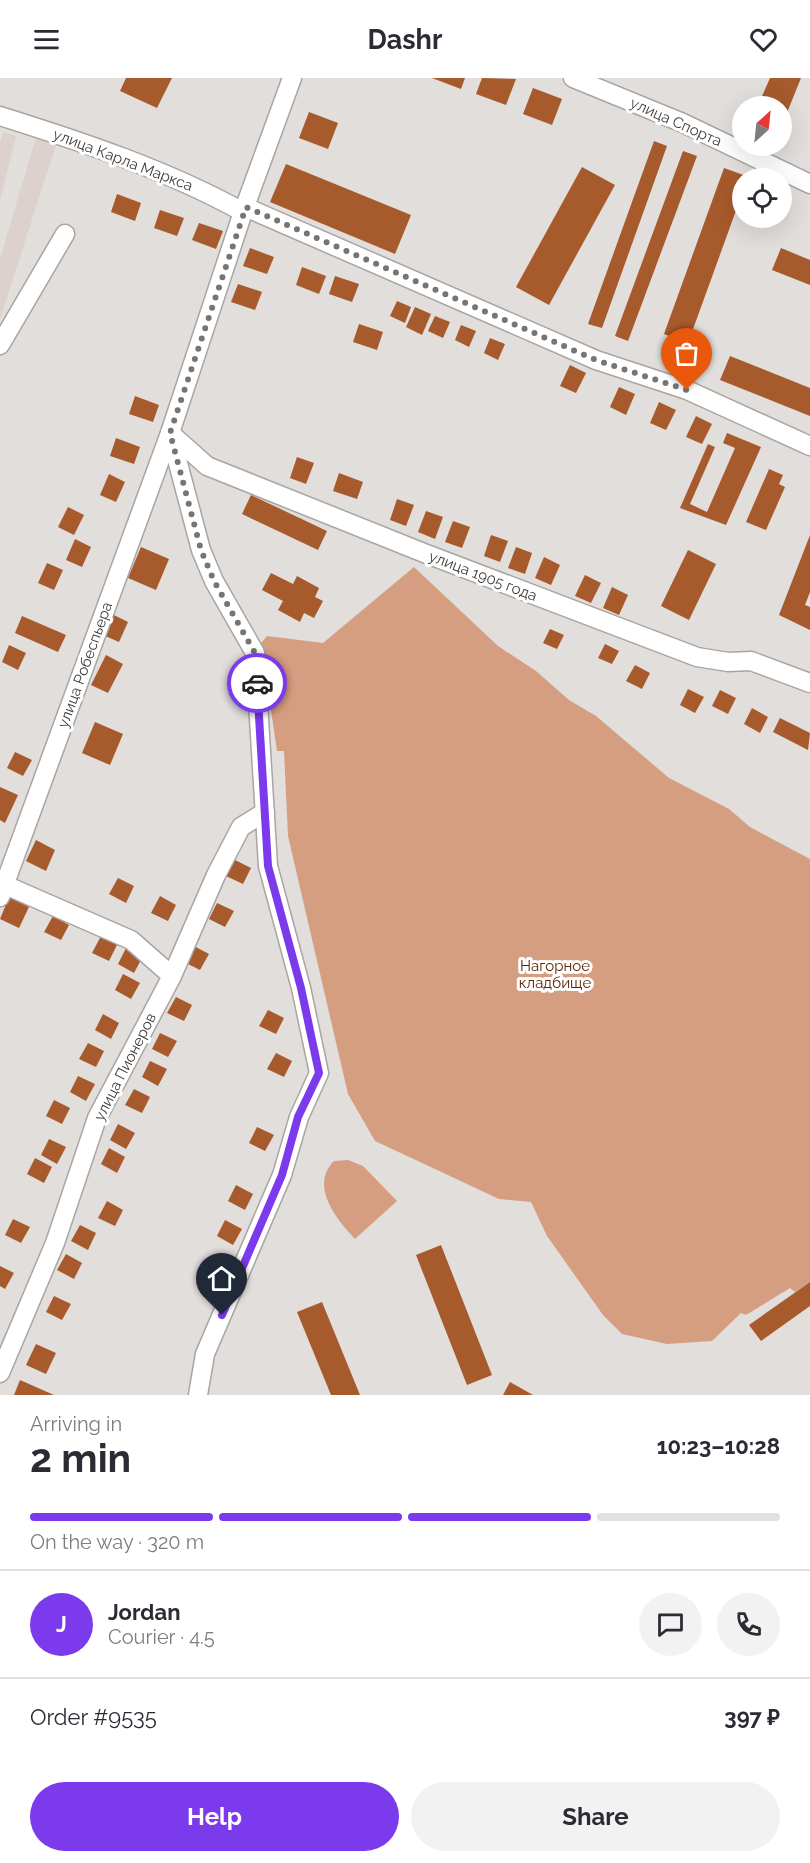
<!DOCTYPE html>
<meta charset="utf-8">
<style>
body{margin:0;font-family:Raleway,sans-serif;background:#f2f2f3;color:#2b2b33;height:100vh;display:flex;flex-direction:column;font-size:22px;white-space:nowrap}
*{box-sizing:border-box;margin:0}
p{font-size:20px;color:#7c7c81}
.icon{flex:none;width:33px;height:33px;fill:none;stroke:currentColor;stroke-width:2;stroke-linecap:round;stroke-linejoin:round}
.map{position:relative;height:1317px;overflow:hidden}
.sheet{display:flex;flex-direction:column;background:#fff;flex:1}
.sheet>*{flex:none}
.needle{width:39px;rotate:27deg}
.buttons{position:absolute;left:732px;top:18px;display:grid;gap:12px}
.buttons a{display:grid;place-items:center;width:60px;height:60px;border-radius:50%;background:#fff;box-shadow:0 6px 24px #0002;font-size:30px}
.pin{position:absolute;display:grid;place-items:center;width:51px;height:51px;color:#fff;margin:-62px -26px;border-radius:50% 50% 50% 0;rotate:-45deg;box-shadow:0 0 6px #0007}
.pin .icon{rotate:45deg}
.courier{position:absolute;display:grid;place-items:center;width:60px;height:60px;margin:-30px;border:4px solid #7c3aed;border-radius:50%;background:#fff;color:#222;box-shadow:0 2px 8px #0007}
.summary em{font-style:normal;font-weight:700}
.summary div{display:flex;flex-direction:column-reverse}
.summary{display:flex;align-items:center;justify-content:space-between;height:102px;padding:0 30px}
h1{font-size:39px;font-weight:700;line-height:45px}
.bar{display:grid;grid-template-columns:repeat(4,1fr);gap:9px 6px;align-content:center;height:72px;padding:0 30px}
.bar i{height:8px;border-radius:4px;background:#e1e1e2}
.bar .selected{background:#7c3aed}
.bar p{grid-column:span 4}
.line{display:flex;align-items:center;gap:15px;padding:0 30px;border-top:2px solid #e1e1e2}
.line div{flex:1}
.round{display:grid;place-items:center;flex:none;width:63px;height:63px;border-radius:32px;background:#f2f2f3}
.action{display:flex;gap:12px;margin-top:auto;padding:12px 30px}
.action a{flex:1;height:69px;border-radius:36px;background:#7c3aed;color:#fff;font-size:24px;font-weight:700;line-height:69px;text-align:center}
.action a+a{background:#f2f2f3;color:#2b2b33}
header{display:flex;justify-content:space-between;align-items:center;height:78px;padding:0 30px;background:#fff;font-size:27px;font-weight:700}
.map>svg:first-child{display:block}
</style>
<header><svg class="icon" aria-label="menu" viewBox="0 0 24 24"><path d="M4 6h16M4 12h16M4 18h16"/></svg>Dashr<svg class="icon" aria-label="heart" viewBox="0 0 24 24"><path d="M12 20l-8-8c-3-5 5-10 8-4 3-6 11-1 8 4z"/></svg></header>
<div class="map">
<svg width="810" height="1317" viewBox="0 0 810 1317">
<rect width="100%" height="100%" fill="#e1dedc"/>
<g fill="#dcd1cc">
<path d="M 3,54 L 16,58 L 0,122 L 0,65 Z"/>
<path d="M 36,60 L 56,67 L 0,241 L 0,181 Z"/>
</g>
<g fill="#d69e81">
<path d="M 414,489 L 498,568 L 536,593 L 569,622 L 596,638 L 669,700 L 729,731 L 750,749 L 810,781 L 810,1204 L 795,1214 L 790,1210 L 746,1237 L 741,1235 L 712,1263 L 667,1266 L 622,1256 L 603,1237 L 547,1158 L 531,1124 L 499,1121 L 375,1063 L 348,1016 L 288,758 L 284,673 L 277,673 L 261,565 L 267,558 L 323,565 Z"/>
<path d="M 348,1082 L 363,1088 L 397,1123 L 355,1161 C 337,1142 309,1108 334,1083 Z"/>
</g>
<g fill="#a75a2c">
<path d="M 126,0 L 172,0 L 157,30 L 120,13 Z"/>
<path d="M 432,0 L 465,0 L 461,11 Z"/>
<path d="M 482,0 L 516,1 L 506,27 L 476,16 Z"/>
<path d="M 770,0 L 801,0 L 782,47 L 782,28 L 761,28 L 759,25 Z"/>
<path d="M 533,10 L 562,21 L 552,47 L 523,36 Z"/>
<path d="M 309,34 L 338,45 L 328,71 L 299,60 Z"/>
<path d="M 654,63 L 667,68 L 602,250 L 588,246 Z"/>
<path d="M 683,73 L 697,78 L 628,263 L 615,258 Z"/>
<path d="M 286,86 L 411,137 L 395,176 L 270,124 Z"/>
<path d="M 582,89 L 615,107 L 549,227 L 516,209 Z"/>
<path d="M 724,90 L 749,99 L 742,100 L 742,116 L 688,265 L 664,256 Z"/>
<path d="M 117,116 L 141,125 L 135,143 L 111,134 Z"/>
<path d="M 160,132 L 184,140 L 177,158 L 154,150 Z"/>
<path d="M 199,145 L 223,153 L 216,171 L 192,162 Z"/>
<path d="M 250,170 L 274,179 L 267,196 L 243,188 Z"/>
<path d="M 781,170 L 810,182 L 810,207 L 772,192 Z"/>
<path d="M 302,189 L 326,198 L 319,216 L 296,207 Z"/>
<path d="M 335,198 L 359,206 L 352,224 L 329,216 Z"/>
<path d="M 238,206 L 262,214 L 255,232 L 231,224 Z"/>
<path d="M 397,223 L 411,229 L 405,245 L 390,238 Z"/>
<path d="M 415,229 L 431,236 L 422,257 L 406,249 Z"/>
<path d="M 435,238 L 450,244 L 443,260 L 428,253 Z"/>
<path d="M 359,246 L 383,254 L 377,272 L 353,264 Z"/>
<path d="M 461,247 L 476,253 L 469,269 L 455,262 Z"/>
<path d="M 490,260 L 505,266 L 498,282 L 484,275 Z"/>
<path d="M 730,278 L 810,310 L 810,338 L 720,302 Z"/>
<path d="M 570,287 L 586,295 L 576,315 L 560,308 Z"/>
<path d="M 619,309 L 635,316 L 626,337 L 610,329 Z"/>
<path d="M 135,318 L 159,327 L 153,344 L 129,336 Z"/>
<path d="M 659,324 L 676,332 L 666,352 L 650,345 Z"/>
<path d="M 696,338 L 712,346 L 702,366 L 686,359 Z"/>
<path d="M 727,355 L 761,369 L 726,447 L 680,430 L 708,366 L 715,369 L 690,426 L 707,434 L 735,370 L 723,365 Z"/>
<path d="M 116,360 L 140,369 L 134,386 L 110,378 Z"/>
<path d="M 297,379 L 314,385 L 306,406 L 290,400 Z"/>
<path d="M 769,391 L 783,397 L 779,406 L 785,409 L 766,452 L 746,444 Z"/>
<path d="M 339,395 L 363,404 L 357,421 L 333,413 Z"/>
<path d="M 109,396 L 125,404 L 116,424 L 100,417 Z"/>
<path d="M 251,417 L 327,453 L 318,472 L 242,436 Z"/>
<path d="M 397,421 L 414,427 L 406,448 L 390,442 Z"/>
<path d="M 68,429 L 84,437 L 74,457 L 58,449 Z"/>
<path d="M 426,433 L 443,439 L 435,461 L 418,454 Z"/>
<path d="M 453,443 L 470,449 L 462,470 L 445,464 Z"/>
<path d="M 491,457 L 508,463 L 500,484 L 484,478 Z"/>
<path d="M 810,457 L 810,514 L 805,527 L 810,529 L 810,552 L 779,537 Z"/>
<path d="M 75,461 L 91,469 L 82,489 L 66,482 Z"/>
<path d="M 141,469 L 169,481 L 156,512 L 128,500 Z"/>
<path d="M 516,469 L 532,475 L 525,496 L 508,490 Z"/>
<path d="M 688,472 L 716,486 L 689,542 L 661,528 Z"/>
<path d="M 544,479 L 560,487 L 551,507 L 535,500 Z"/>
<path d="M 47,485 L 63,492 L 54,512 L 38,505 Z"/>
<path d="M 271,495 L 293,506 L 297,498 L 319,510 L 315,519 L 323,523 L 314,540 L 304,535 L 300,544 L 278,532 L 283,523 L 262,512 Z"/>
<path d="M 585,497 L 601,505 L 591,525 L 575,518 Z"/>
<path d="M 612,509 L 628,517 L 619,537 L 603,530 Z"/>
<path d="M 112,536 L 128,544 L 119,564 L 103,557 Z"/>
<path d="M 22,538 L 66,557 L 58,574 L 15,555 Z"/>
<path d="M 550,551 L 564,557 L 557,571 L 543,565 Z"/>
<path d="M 605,566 L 619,573 L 612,586 L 598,580 Z"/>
<path d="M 9,567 L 26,575 L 18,592 L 2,584 Z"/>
<path d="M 106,577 L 123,586 L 108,615 L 91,607 Z"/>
<path d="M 635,587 L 650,595 L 642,611 L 626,603 Z"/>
<path d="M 688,611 L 704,619 L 695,635 L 680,627 Z"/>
<path d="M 720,612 L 736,620 L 728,636 L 712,628 Z"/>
<path d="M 752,630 L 768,639 L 760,655 L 744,646 Z"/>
<path d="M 780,640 L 810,655 L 808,672 L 773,654 Z"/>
<path d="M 95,644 L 123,656 L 110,687 L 82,675 Z"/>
<path d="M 15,674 L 32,682 L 23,698 L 7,690 Z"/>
<path d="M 0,709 L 18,717 L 5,745 L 0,742 Z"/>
<path d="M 36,762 L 55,772 L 46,793 L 26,783 Z"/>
<path d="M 235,782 L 251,790 L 243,806 L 226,798 Z"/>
<path d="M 118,800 L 134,808 L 126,825 L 109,816 Z"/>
<path d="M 160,818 L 176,827 L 168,843 L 151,835 Z"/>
<path d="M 9,819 L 29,829 L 19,850 L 0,841 Z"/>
<path d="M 217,825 L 234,833 L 225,849 L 209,841 Z"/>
<path d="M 53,838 L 69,847 L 61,862 L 44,854 Z"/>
<path d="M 101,858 L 117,867 L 109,883 L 92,875 Z"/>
<path d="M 192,867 L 209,876 L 200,892 L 184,884 Z"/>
<path d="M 126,870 L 143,878 L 134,895 L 118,886 Z"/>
<path d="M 123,896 L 140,905 L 131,921 L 115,912 Z"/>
<path d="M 176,919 L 192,927 L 184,943 L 167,935 Z"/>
<path d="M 268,932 L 284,940 L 276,956 L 259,948 Z"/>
<path d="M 103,936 L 119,945 L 111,961 L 95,952 Z"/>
<path d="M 160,955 L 177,963 L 168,979 L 152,971 Z"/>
<path d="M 88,965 L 104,973 L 96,989 L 79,981 Z"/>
<path d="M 276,975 L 292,983 L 284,999 L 267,991 Z"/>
<path d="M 150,983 L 167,991 L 158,1008 L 142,999 Z"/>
<path d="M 78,998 L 95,1006 L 86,1023 L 70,1014 Z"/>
<path d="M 134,1011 L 150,1019 L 142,1035 L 125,1027 Z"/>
<path d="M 54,1022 L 70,1030 L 62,1046 L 46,1038 Z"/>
<path d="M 118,1046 L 135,1055 L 126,1071 L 110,1062 Z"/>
<path d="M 257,1049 L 274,1057 L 265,1073 L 249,1065 Z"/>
<path d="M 49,1061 L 66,1069 L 57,1086 L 41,1077 Z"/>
<path d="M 109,1070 L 125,1079 L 117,1095 L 101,1086 Z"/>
<path d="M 35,1080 L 52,1089 L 44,1105 L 27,1096 Z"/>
<path d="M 236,1107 L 253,1116 L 245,1132 L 228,1123 Z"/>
<path d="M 107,1123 L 123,1132 L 115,1148 L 98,1140 Z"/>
<path d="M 13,1141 L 30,1149 L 21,1165 L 5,1157 Z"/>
<path d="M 225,1142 L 242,1151 L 233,1167 L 217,1158 Z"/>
<path d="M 80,1147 L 96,1155 L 88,1172 L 71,1163 Z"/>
<path d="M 441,1167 L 492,1297 L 467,1307 L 416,1177 Z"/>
<path d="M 66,1176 L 82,1185 L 74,1201 L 57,1192 Z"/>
<path d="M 206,1185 L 226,1194 L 216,1216 L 196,1206 Z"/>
<path d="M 0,1188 L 14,1195 L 5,1211 L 0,1208 Z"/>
<path d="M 810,1204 L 810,1228 L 761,1263 L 749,1247 Z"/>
<path d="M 54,1218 L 71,1226 L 62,1242 L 46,1234 Z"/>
<path d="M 322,1224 L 360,1317 L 331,1317 L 297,1234 Z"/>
<path d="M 36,1266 L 56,1275 L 46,1296 L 26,1287 Z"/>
<path d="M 20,1302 L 54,1317 L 14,1317 Z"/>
<path d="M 510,1304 L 533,1317 L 503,1317 Z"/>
</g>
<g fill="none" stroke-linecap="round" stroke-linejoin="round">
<g stroke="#a8a5a3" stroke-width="21">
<g id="minor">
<path d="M 573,0 L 683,45 L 810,106"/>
<path d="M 0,38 C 83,64 167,92 243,134"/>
<path d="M 245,129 L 596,282 L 687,312 L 810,368"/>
<path d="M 0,267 L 65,156"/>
<path d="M 170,355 L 201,472 L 214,503 L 255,575 L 268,788 L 301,910 L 319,995 L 299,1039 L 282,1097 L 205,1276 L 198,1317"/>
<path d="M 170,355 L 207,388 L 424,475 L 697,579 L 728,584 L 751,583 L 810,605"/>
<path d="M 5,807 L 131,862 L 172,898"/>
<path d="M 0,819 L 170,355 L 243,134 L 292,0"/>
<path d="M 0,1295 L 55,1165 L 97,1040 L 172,898 L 216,797 L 241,749 L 265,734"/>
</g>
</g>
<use href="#minor" stroke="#fff" stroke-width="18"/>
</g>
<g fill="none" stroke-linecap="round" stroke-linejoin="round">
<path stroke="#777574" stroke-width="6" stroke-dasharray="0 10.8" d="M 257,605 L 255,575 L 214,503 L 201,472 L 170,355 L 246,129 L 596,282 L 687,312"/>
<path stroke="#7c3aed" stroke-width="8" d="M 222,1237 L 282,1097 L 298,1039 L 319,995 L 301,910 L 268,788 L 257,605"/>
</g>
<g text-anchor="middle" stroke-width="6" stroke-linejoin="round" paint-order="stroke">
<g font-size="15" fill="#3e3d3c" stroke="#fff">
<text transform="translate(676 44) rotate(24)" y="5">улица Спорта</text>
<text transform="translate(123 82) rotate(21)" y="5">улица Карла Маркса</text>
<text transform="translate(483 498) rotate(21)" y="5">улица 1905 года</text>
<text transform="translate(85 587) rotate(-70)" y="5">улица Робеспьера</text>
<text transform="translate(125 989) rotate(-63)" y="5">улица Пионеров</text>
</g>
<g font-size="15" fill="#5c2804" stroke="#fff">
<text x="555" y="893">Нагорное<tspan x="555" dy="17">кладбище</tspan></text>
</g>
</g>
</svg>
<div class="buttons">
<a><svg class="needle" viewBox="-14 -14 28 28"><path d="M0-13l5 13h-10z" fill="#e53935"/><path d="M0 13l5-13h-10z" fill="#7c7c81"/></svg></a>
<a><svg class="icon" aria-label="locate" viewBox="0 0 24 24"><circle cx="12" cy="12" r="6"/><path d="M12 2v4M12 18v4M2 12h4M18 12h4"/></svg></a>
</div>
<div class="pin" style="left:687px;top:312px;background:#ea580c"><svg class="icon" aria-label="bag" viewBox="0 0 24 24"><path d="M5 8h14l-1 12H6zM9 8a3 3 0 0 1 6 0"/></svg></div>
<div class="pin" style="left:222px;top:1237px;background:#1f2937"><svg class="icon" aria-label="home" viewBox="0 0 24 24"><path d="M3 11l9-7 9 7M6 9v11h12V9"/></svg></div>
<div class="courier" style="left:257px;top:605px"><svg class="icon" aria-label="car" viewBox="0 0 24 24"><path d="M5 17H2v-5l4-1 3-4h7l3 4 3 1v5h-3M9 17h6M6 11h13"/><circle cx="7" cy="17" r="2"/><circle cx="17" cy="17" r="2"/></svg></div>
</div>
<section class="sheet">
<div class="summary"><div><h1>2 min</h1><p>Arriving in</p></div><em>10:23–10:28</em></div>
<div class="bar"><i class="selected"></i><i class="selected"></i><i class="selected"></i><i></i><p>On the way · 320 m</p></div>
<div class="line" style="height:108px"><b class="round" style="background:#7c3aed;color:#fff">J</b><div><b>Jordan</b><p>Courier · 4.5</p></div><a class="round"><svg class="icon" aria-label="chat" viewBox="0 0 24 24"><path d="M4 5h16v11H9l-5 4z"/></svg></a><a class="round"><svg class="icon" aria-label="phone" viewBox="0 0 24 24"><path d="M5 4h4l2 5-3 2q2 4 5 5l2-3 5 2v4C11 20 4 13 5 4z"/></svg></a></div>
<div class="line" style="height:78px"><div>Order #9535</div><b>397 ₽</b></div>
<div class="action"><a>Help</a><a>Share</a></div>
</section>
